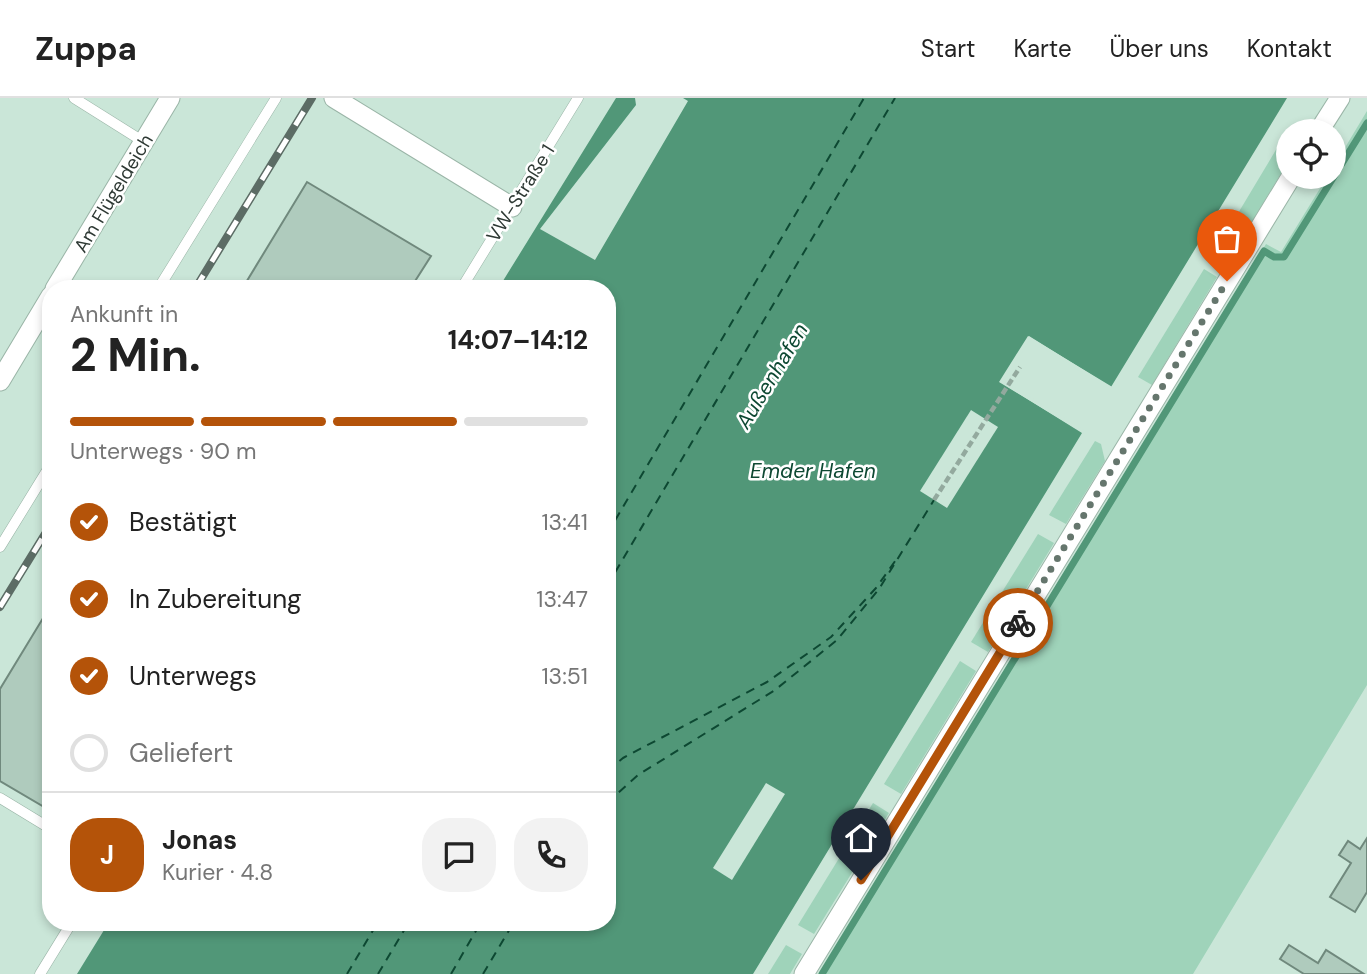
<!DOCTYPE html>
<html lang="de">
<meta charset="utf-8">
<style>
body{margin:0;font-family:"DM Sans",sans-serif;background:#f2f2f2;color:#222;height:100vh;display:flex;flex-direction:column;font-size:26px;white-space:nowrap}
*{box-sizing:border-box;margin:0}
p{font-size:23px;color:#767676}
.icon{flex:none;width:38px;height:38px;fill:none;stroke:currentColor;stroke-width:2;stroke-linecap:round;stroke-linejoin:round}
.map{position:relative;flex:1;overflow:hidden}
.drawer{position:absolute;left:42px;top:182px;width:574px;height:651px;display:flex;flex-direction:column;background:#fff;border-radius:28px;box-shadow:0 4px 10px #0003}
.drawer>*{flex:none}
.tools{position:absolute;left:1276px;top:21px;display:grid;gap:14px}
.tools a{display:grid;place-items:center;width:70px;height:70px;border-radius:50%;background:#fff;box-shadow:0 4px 10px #0003;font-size:35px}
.pin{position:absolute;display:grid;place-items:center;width:60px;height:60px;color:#fff;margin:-72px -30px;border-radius:50% 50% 50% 0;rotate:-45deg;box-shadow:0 0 7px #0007}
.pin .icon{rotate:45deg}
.courier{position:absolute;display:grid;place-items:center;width:70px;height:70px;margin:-35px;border:5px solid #b45309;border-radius:50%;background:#fff;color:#222;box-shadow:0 2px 9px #0007}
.overview em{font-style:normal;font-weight:700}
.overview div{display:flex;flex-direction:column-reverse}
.overview{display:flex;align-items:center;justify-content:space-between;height:119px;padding:0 28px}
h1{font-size:46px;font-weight:700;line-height:52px}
.bar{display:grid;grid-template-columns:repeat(4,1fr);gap:10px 7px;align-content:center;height:84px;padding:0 28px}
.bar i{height:9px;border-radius:5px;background:#e0e0e0}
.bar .on{background:#b45309}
.bar p{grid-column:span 4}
.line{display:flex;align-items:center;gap:18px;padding:0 28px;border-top:2px solid #e0e0e0}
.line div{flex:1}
.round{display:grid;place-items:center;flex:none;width:74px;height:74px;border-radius:28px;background:#f2f2f2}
ol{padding:0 28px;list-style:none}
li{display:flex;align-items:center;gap:21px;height:77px}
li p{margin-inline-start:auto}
li .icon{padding:7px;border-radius:50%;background:#b45309;color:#fff;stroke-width:4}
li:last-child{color:#767676}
li i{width:38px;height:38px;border:4px solid #e0e0e0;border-radius:50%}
header{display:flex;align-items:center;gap:42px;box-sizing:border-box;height:98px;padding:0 35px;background:#fff;border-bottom:2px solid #e0e0e0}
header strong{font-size:33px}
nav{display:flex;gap:38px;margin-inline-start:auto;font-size:24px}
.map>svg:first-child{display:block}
</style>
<header>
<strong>Zuppa</strong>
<nav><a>Start</a><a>Karte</a><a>Über uns</a><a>Kontakt</a></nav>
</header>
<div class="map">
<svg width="1367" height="876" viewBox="0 0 1367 876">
<rect width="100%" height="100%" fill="#cae6d8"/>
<g fill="#9fd3ba">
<path d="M 1367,13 L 1367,587 L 1193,876 L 819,876 L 1266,146 L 1281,154 L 1327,79 L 1334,79 L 1334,68 Z"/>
<path d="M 1289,30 L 1294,33 L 1288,33 L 1288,64 L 1230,160 L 1216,152 Z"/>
<path d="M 1204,171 L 1217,179 L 1152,287 L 1138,279 Z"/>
<path d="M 1095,343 L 1101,346 L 1105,363 L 1066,426 L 1049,417 Z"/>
<path d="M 1038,436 L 1054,445 L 988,554 L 971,544 Z"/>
<path d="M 960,563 L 976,573 L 901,696 L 884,686 Z"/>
<path d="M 873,705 L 889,715 L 814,836 L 798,827 Z"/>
<path d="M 786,847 L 802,856 L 790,876 L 768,876 Z"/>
</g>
<path fill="#519778" d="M 616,0 L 1287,0 L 1111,289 L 1029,238 L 1000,284 L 1082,335 L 753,876 L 77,876 L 109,824 L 607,824 L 607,191 L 498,191 Z"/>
<g fill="#cae6d8">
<path d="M 635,0 L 683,0 L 688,3 L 595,162 L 540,131 L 636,7 Z"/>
<path d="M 1028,238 L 1114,290 L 1109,292 L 1030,242 L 1004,283 L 1084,332 L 1085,336 L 999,284 Z"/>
<path d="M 971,312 L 998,329 L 947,410 L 920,393 Z"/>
<path d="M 766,685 L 785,696 L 732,782 L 713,770 Z"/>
</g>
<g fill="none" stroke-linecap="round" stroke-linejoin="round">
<path stroke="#519778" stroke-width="7" d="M 822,876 L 1264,153 L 1274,159 L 1284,159 L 1367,25"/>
<g stroke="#0d4832" stroke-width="2" stroke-dasharray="9 7" stroke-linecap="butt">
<path d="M 607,436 L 864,0"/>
<path d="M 607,488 L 895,0"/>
<path d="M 607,673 L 623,660 L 767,584 L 831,539 L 876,490 L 898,459"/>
<path d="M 607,705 L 638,677 L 775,592 L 837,542 L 879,491 L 934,402"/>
<path d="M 347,876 L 378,824"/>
<path d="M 378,876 L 409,824"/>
<path d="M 451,876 L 481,824"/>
<path d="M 483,876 L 514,824"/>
</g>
</g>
<g fill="#afcbbd" stroke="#70897d" stroke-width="2">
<path d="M 307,84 L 431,158 L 410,191 L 242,191 Z"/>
<path d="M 51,507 L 51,713 L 0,683 L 0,591 Z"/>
<path d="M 1367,740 L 1367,794 L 1355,814 L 1330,799 L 1351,765 L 1339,757 L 1348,743 L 1360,751 Z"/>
<path d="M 1289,847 L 1318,865 L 1326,852 L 1364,876 L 1304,876 L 1280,861 Z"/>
</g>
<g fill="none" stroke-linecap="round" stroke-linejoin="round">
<g stroke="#9ab5a7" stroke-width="11">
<g id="service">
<path d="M 74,0 L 144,44"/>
<path d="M 158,191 L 276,0"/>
<path d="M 461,191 L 578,0"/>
<path d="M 0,449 L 51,366"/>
<path d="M 0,700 L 51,731"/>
<path d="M 40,876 L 72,824"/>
</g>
</g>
<g stroke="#9ab5a7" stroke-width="21">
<g id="minor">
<path d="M 334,0 L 512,109"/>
<path d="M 1319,33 L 1340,0"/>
<path d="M 55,191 L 170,0"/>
<path d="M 0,283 L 51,198"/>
<path d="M 804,876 L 1291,79"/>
</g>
</g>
<path stroke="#93a99e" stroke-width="4.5" stroke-dasharray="7 3.5" stroke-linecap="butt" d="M 934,402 L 1020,269"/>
<use href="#service" stroke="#fff" stroke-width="10"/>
<use href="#minor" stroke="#fff" stroke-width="19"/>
<g stroke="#5c6c65" stroke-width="8">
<g id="rail">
<path d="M 195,191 L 312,0"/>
<path d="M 0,509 L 51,426"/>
</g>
</g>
<use href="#rail" stroke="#fff" stroke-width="5" stroke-dasharray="16" stroke-linecap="butt"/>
</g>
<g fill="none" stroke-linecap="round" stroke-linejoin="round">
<path stroke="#65766d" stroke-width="7" stroke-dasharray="0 12.6" d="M 1018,525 L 1227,183"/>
<path stroke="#b45309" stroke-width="9" d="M 861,782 L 1018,525"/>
</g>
<g text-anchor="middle" stroke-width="5" stroke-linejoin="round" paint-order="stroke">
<g font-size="19" fill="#2e3934" stroke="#fff">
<text transform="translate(113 95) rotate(-59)" y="7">Am Flügeldeich</text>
<text transform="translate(520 95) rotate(-58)" y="7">VW-Straße 1</text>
</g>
<g font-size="21" font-style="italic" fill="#0d4832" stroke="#fff">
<text transform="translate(772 278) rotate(-59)" y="7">Außenhafen</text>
<text x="813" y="380">Emder Hafen</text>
</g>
</g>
</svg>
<div class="tools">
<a><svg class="icon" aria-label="locate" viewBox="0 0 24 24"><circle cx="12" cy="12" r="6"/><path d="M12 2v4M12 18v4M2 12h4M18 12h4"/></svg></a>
</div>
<div class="pin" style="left:1227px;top:183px;background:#ea580c"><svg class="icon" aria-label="bag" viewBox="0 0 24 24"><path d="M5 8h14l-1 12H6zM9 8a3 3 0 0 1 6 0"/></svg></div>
<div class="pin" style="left:861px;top:782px;background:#1f2937"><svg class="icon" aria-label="home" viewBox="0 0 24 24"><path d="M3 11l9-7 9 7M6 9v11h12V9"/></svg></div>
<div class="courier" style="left:1018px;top:525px"><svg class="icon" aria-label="bike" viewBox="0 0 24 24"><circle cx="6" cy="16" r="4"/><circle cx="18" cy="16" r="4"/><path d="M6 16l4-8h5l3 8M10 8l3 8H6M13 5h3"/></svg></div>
<section class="drawer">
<div class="overview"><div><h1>2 Min.</h1><p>Ankunft in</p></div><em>14:07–14:12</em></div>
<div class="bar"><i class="on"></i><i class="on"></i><i class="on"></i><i></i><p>Unterwegs · 90 m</p></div>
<ol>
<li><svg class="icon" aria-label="check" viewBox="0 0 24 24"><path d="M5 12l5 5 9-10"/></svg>Bestätigt<p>13:41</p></li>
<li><svg class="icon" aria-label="check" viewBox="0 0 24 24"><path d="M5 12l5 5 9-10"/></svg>In Zubereitung<p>13:47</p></li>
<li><svg class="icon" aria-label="check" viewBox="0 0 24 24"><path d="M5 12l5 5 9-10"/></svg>Unterwegs<p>13:51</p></li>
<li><i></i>Geliefert</li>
</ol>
<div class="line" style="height:126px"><b class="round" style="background:#b45309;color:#fff">J</b><div><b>Jonas</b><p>Kurier · 4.8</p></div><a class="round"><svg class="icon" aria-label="chat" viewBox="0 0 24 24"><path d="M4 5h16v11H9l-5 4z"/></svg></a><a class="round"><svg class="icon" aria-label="phone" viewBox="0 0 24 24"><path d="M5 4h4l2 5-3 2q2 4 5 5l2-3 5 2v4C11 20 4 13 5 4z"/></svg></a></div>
</section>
</div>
